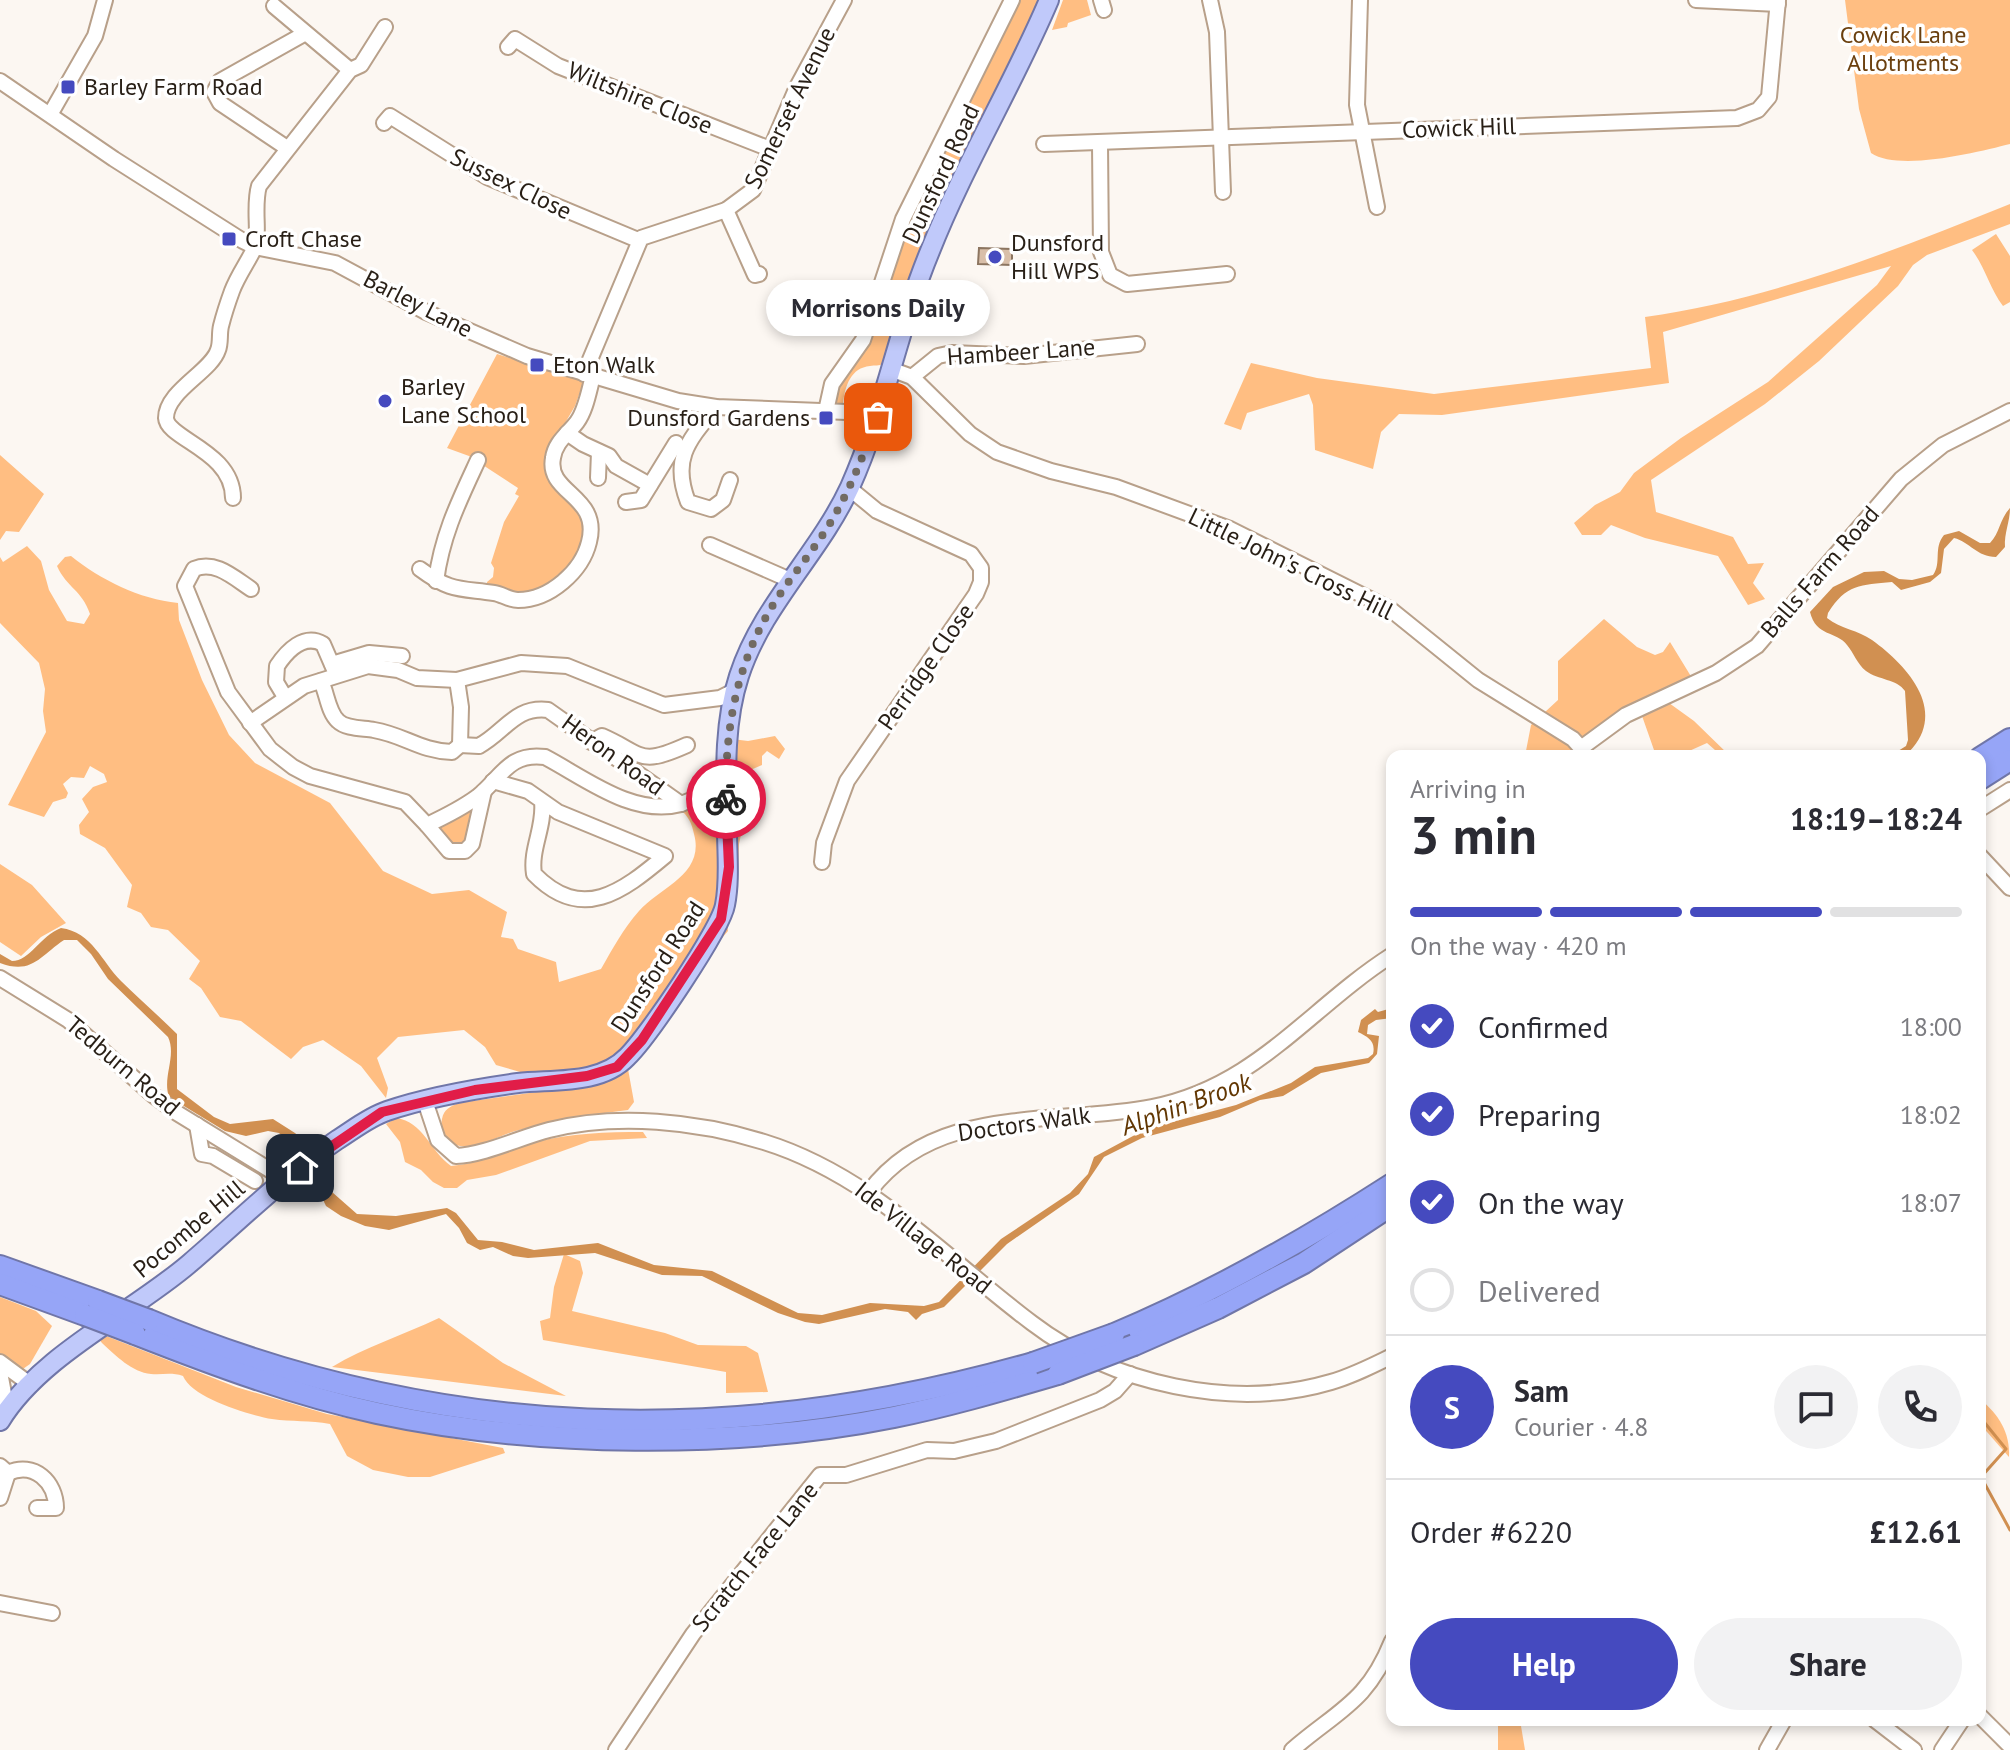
<!DOCTYPE html>
<meta charset="utf-8">
<style>
body{margin:0;font-family:"PT Sans",sans-serif;background:#f2f2f3;color:#2b2b33;height:100vh;display:flex;flex-direction:column;font-size:30px;white-space:nowrap}
*{box-sizing:border-box;margin:0}
p{font-size:26px;color:#7c7c81}
.icon{flex:none;width:44px;height:44px;fill:none;stroke:currentColor;stroke-width:2;stroke-linecap:round;stroke-linejoin:round}
.map{position:relative;flex:1;overflow:hidden}
.panel{position:absolute;left:1386px;top:750px;width:600px;height:976px;display:flex;flex-direction:column;background:#fff;border-radius:16px;box-shadow:0 4px 12px #0003}
.panel>*{flex:none}
.pin{position:absolute;display:grid;place-items:center;width:68px;height:68px;color:#fff;margin:-34px;border-radius:16px;box-shadow:0 4px 12px #0006}
.courier{position:absolute;display:grid;place-items:center;width:80px;height:80px;margin:-40px;border:6px solid #e11d48;border-radius:50%;background:#fff;color:#222;box-shadow:0 2px 10px #0007}
.bubble{position:absolute;height:56px;border-radius:28px;background:#fff;box-shadow:0 4px 12px #0003;font-size:26px;font-weight:700;line-height:56px;text-align:center}
.headline em{font-style:normal;font-weight:700}
.headline div{display:flex;flex-direction:column-reverse}
.headline{display:flex;align-items:center;justify-content:space-between;height:136px;padding:0 24px}
h1{font-size:52px;font-weight:700;line-height:60px}
.bar{display:grid;grid-template-columns:repeat(4,1fr);gap:12px 8px;align-content:center;height:96px;padding:0 24px}
.bar i{height:10px;border-radius:6px;background:#e1e1e2}
.bar .on{background:#454abf}
.bar p{grid-column:span 4}
.line{display:flex;align-items:center;gap:20px;padding:0 24px;border-top:2px solid #e1e1e2}
.line div{flex:1}
.round{display:grid;place-items:center;flex:none;width:84px;height:84px;border-radius:42px;background:#f2f2f3}
ol{padding:0 24px;list-style:none}
li{display:flex;align-items:center;gap:24px;height:88px}
li p{margin-inline-start:auto}
li .icon{padding:8px;border-radius:50%;background:#454abf;color:#fff;stroke-width:4}
li:last-child{color:#7c7c81}
li i{width:44px;height:44px;border:4px solid #e1e1e2;border-radius:50%}
.primary-button{display:flex;gap:16px;margin-top:auto;padding:16px 24px}
.primary-button a{flex:1;height:92px;border-radius:48px;background:#454abf;color:#fff;font-size:32px;font-weight:700;line-height:92px;text-align:center}
.primary-button a+a{background:#f2f2f3;color:#2b2b33}
.map>svg:first-child{display:block}
</style>
<div class="map">
<svg width="2010" height="1750" viewBox="0 0 2010 1750">
<rect width="100%" height="100%" fill="#fcf7f2"/>
<g fill="#ffbe82">
<path d="M 1017,0 L 1043,0 L 928,229 L 883,364 C 879,366 875,365 870,366 C 851,368 845,385 843,404 L 835,404 L 832,393 L 851,366 L 902,233 Z"/>
<path d="M 1063,0 L 1087,0 L 1091,15 L 1068,23 L 1067,27 L 1052,30 Z"/>
<path d="M 1845,0 L 2010,0 L 2010,144 C 1978,152 1899,172 1871,153 L 1859,109 Z"/>
<path d="M 2010,204 L 2010,224 L 1927,255 L 1913,265 L 1898,286 L 1819,361 L 1765,404 L 1651,480 L 1656,512 L 1733,537 L 1748,564 L 1764,563 L 1753,583 L 1765,599 L 1748,605 L 1718,556 L 1645,538 L 1611,525 L 1601,535 L 1582,535 L 1574,523 L 1595,505 L 1620,492 L 1634,473 L 1681,438 L 1768,382 L 1877,285 L 1891,266 L 1663,332 L 1669,383 L 1442,415 L 1399,414 L 1381,432 L 1373,469 L 1315,450 L 1313,405 L 1309,394 L 1247,413 L 1241,430 L 1224,424 L 1251,363 L 1317,378 L 1434,394 L 1651,368 L 1645,317 C 1770,300 1893,251 2010,204 Z"/>
<path d="M 1996,234 L 2010,256 L 2010,302 L 2003,306 C 1990,289 1985,267 1972,250 Z"/>
<path d="M 497,354 L 584,381 L 575,406 L 547,454 C 560,475 575,496 582,520 C 593,556 557,588 524,594 C 513,596 498,590 487,587 L 487,582 L 493,577 L 494,568 L 491,563 L 504,522 L 519,496 L 515,494 L 518,488 L 469,456 L 447,448 Z"/>
<path d="M 0,455 L 44,494 L 19,532 L 6,531 L 0,540 Z"/>
<path d="M 27,546 L 41,561 L 49,590 L 67,621 L 84,624 L 90,614 C 82,590 67,588 57,566 L 65,557 L 71,556 C 101,580 139,599 178,603 L 179,620 L 202,680 L 229,735 L 255,763 L 330,803 L 383,871 L 432,894 L 469,890 L 507,912 L 501,937 L 513,939 L 518,949 L 556,962 L 559,982 L 601,969 C 613,948 623,929 639,911 C 661,887 705,874 694,834 C 692,825 690,819 683,812 L 695,804 L 719,797 L 732,739 L 748,741 L 775,736 L 785,749 L 779,759 L 767,751 L 762,756 L 762,765 L 746,772 L 749,797 L 739,844 L 738,875 L 727,922 L 728,931 L 620,1057 L 628,1069 L 634,1102 L 628,1110 C 592,1114 555,1121 519,1130 C 501,1134 480,1149 460,1146 C 447,1144 439,1132 442,1119 C 444,1109 450,1107 458,1103 L 544,1091 L 534,1076 L 496,1065 L 485,1047 L 464,1030 L 398,1037 L 377,1058 L 388,1088 L 386,1098 L 361,1066 L 323,1040 L 303,1047 L 291,1059 L 241,1021 L 220,1017 L 201,988 L 189,979 L 200,961 L 168,930 L 151,927 L 141,913 L 127,907 L 132,885 L 105,848 L 80,834 L 79,825 L 89,812 L 82,799 L 93,787 L 107,782 L 104,774 L 90,766 L 84,778 L 71,777 L 63,784 L 68,793 L 66,798 L 53,802 L 44,817 L 8,805 L 46,732 L 43,711 L 45,689 L 39,663 L 0,623 L 0,557 L 3,562 Z"/>
<path d="M 1604,619 L 1637,647 L 1655,655 L 1663,652 L 1670,642 L 1692,678 L 1669,690 L 1669,703 L 1694,721 L 1730,756 L 1711,756 L 1715,750 L 1707,743 L 1678,756 L 1650,756 L 1654,750 L 1641,713 L 1574,747 L 1572,756 L 1525,756 L 1531,725 L 1558,700 L 1558,661 Z"/>
<path d="M 476,801 L 466,846 L 454,849 L 434,825 Z"/>
<path d="M 0,864 L 32,885 L 66,923 L 41,937 L 21,956 L 0,942 Z"/>
<path d="M 396,1118 C 424,1122 429,1150 451,1166 C 481,1163 507,1149 536,1142 C 570,1133 607,1132 643,1132 L 647,1138 L 590,1141 L 496,1175 L 467,1180 L 457,1188 L 444,1188 L 433,1182 L 421,1170 L 405,1162 L 400,1142 L 386,1124 Z"/>
<path d="M 564,1254 L 580,1261 L 583,1273 L 572,1311 L 665,1333 L 698,1345 L 746,1346 L 758,1353 L 768,1392 L 726,1393 L 726,1372 L 543,1340 L 540,1321 L 550,1318 L 554,1287 Z"/>
<path d="M 0,1297 L 36,1311 L 52,1326 L 30,1364 L 20,1371 L 0,1353 Z"/>
<path d="M 439,1318 L 503,1363 L 566,1396 L 332,1367 C 365,1347 403,1335 439,1318 Z"/>
<path d="M 101,1334 L 236,1387 L 327,1414 L 503,1448 L 505,1453 L 430,1477 L 408,1477 L 373,1470 L 347,1456 L 330,1424 C 310,1420 292,1422 272,1419 C 249,1415 192,1398 183,1376 C 171,1372 163,1375 151,1374 C 132,1372 116,1356 102,1343 L 98,1338 Z"/>
<path d="M 1980,1399 C 1999,1415 2010,1432 2009,1457 L 1980,1424 Z"/>
<path d="M 1498,1720 L 1520,1720 L 1525,1750 L 1498,1750 Z"/>
</g>
<g fill="#d19051">
<path d="M 2010,508 C 2010,522 2004,533 2005,547 L 1996,557 C 1977,557 1970,542 1954,538 L 1944,549 L 1941,573 L 1930,582 L 1901,590 L 1892,582 C 1861,585 1846,584 1828,613 L 1827,618 C 1841,629 1858,630 1872,640 C 1908,666 1952,714 1905,756 L 1890,756 L 1906,746 L 1908,740 L 1905,691 C 1897,679 1878,680 1866,671 C 1857,664 1854,653 1847,645 C 1837,631 1816,637 1810,612 L 1833,587 L 1864,572 L 1884,571 L 1899,579 L 1912,580 L 1933,575 C 1942,563 1933,548 1944,535 L 1959,531 L 1980,543 L 1990,543 C 2000,533 1999,520 2010,508 Z"/>
<path d="M 61,928 C 92,932 102,962 121,981 C 139,999 159,1016 177,1034 L 177,1089 L 214,1117 L 230,1124 L 273,1119 L 295,1133 L 323,1158 L 321,1172 L 332,1192 L 357,1214 L 396,1216 L 447,1208 L 456,1213 L 478,1240 L 502,1242 L 534,1250 L 598,1243 L 654,1265 L 712,1271 L 798,1313 L 822,1315 L 870,1303 L 924,1306 L 939,1302 L 1001,1239 L 1070,1193 L 1088,1174 L 1094,1157 L 1146,1129 L 1236,1105 L 1291,1083 L 1315,1067 L 1368,1058 L 1373,1054 C 1376,1041 1368,1037 1358,1032 L 1361,1020 L 1375,1009 L 1378,1012 L 1392,1008 L 1392,1018 L 1376,1020 L 1368,1025 L 1367,1034 L 1379,1036 L 1377,1054 L 1369,1063 L 1321,1073 L 1283,1096 L 1260,1100 L 1220,1117 L 1142,1138 L 1104,1157 L 1079,1194 L 1007,1244 L 944,1307 L 922,1314 L 916,1320 L 908,1312 L 885,1309 L 819,1324 L 805,1322 L 778,1313 L 702,1276 L 662,1275 L 595,1253 L 528,1258 L 513,1256 L 493,1247 L 480,1250 L 467,1243 L 459,1228 L 446,1214 L 389,1230 L 365,1226 L 341,1216 L 326,1206 L 313,1179 L 305,1173 L 298,1161 L 294,1148 L 279,1133 L 268,1131 L 246,1136 L 225,1131 L 169,1097 C 162,1077 177,1056 168,1037 L 108,979 L 91,954 L 77,940 L 64,940 C 40,956 32,975 0,963 L 0,954 L 12,961 C 30,961 40,936 61,928 Z"/>
</g>
<g fill="none" stroke-linecap="round" stroke-linejoin="round">
<path stroke="#d19051" stroke-width="3" d="M 1980,1417 L 2006,1449 L 1981,1477 L 2010,1530"/>
</g>
<path fill="#d9bfa9" stroke="#8c7560" stroke-width="2" d="M 979,248 L 1012,249 L 1012,265 L 978,264 Z"/>
<g fill="none" stroke-linecap="round" stroke-linejoin="round">
<g stroke="#b8a08a" stroke-width="18">
<g id="minor">
<path d="M 1101,0 L 1104,10"/>
<path d="M 1210,0 L 1217,32 L 1223,192"/>
<path d="M 1360,0 L 1357,105 L 1377,207"/>
<path d="M 1696,0 L 1778,4"/>
<path d="M 274,6 L 350,70"/>
<path d="M 508,47 L 515,39 L 558,66 L 770,149"/>
<path d="M 0,81 L 114,159 L 243,241 L 255,247 L 335,263 L 426,312 L 527,356 L 678,401 L 716,407 L 847,412 L 878,417"/>
<path d="M 51,113 L 95,36 L 105,0"/>
<path d="M 384,123 L 390,116 L 487,177 L 638,240"/>
<path d="M 1044,144 L 1737,118 L 1758,110 L 1769,97 L 1778,0"/>
<path d="M 1100,144 L 1101,252 L 1110,275 L 1127,284 L 1227,274"/>
<path d="M 287,148 L 220,103 L 214,92 L 220,81 L 304,34"/>
<path d="M 726,210 L 755,275 L 759,274"/>
<path d="M 893,370 L 912,377 L 970,434 L 997,452 L 1051,471 L 1116,487 L 1230,529 L 1390,609 L 1478,680 L 1573,739 L 1581,748 L 1580,756"/>
<path d="M 584,374 L 641,238 L 726,210 L 753,190 L 797,87 L 844,0"/>
<path d="M 912,377 L 938,356 L 952,353 L 1024,356 L 1137,344"/>
<path d="M 716,407 C 689,440 671,458 688,502 L 711,509 L 723,500 L 730,480"/>
<path d="M 826,411 L 832,384 L 863,340 L 903,219 L 1012,0"/>
<path d="M 567,433 L 583,444 L 609,456 L 616,466 L 650,485"/>
<path d="M 598,478 L 599,452"/>
<path d="M 233,498 C 233,451 167,439 166,418 C 166,391 211,372 218,350 C 221,343 219,334 221,326 C 224,314 228,302 232,291 C 238,275 248,262 255,247 C 260,234 253,206 259,186 L 350,70 L 361,65 L 385,27"/>
<path d="M 626,502 L 641,500 L 676,443"/>
<path d="M 710,545 L 790,580"/>
<path d="M 420,569 C 451,592 459,588 494,593 C 502,594 509,600 518,600 C 550,600 582,571 589,542 C 601,495 546,494 553,458 C 555,442 568,434 577,422 C 586,410 589,390 593,376"/>
<path d="M 436,581 C 442,535 459,501 478,460"/>
<path d="M 251,589 C 233,577 215,560 194,569 L 185,586 L 228,692 L 270,749 L 293,767 L 310,776 L 405,802 L 427,825 C 444,817 462,808 477,797 C 501,778 509,752 545,757 C 585,778 633,817 681,804"/>
<path d="M 332,664 L 369,653 L 402,656"/>
<path d="M 457,680 L 461,707 L 460,745"/>
<path d="M 321,681 C 327,693 328,712 338,721 C 346,729 363,728 374,730 C 404,735 420,751 452,752 L 460,745"/>
<path d="M 285,697 L 276,682 L 277,666 C 287,651 304,633 323,644 L 336,674"/>
<path d="M 250,723 L 304,686 L 368,666 L 398,670 L 417,678 L 457,680 L 521,663 L 567,666 L 664,705 L 720,698 L 736,690"/>
<path d="M 591,742 L 602,736 C 645,755 638,767 687,745"/>
<path d="M 460,745 L 479,746 C 505,732 515,706 548,710 L 681,804 L 726,786"/>
<path d="M 1581,748 L 1626,715 L 1716,673 L 1757,646 L 1901,479 L 1943,445 L 2010,411"/>
<path d="M 493,781 L 528,791 L 558,812 L 665,856 C 622,892 582,923 534,874 C 530,849 545,827 542,802"/>
<path d="M 1980,809 L 2010,790"/>
<path d="M 427,825 L 449,851 L 465,851 L 472,844 L 484,791"/>
<path d="M 1980,856 L 2010,888"/>
<path d="M 822,862 L 824,843 L 847,781 L 976,594 L 981,582 L 981,568 L 971,554 L 877,511 L 849,488"/>
<path d="M 0,978 L 68,1020 L 153,1095 L 177,1113 L 286,1180"/>
<path d="M 425,1101 L 438,1140 L 456,1156 C 484,1155 521,1137 549,1130 C 617,1113 697,1121 764,1142 C 871,1175 945,1258 1032,1323 C 1112,1384 1233,1411 1331,1382 C 1352,1376 1372,1366 1392,1356"/>
<path d="M 197,1125 L 202,1154 L 213,1156 L 255,1181"/>
<path d="M 869,1192 C 935,1103 1055,1126 1152,1107 C 1256,1087 1309,1008 1392,955"/>
<path d="M 0,1362 L 31,1385"/>
<path d="M 0,1372 L 7,1410"/>
<path d="M 0,1466 L 8,1473 L 0,1498"/>
<path d="M 8,1473 C 34,1461 56,1482 56,1508 L 37,1508"/>
<path d="M 0,1603 L 52,1613"/>
<path d="M 1980,1716 L 2010,1746"/>
<path d="M 1875,1720 L 1914,1750"/>
<path d="M 616,1750 L 693,1634 L 820,1475 L 846,1475 L 927,1450 L 954,1451 L 996,1441 L 1100,1400 L 1115,1391 L 1130,1374"/>
<path d="M 1292,1750 C 1338,1710 1367,1703 1392,1641"/>
<path d="M 1767,1750 L 1784,1720"/>
<path d="M 1942,1750 L 1962,1720"/>
</g>
</g>
<g stroke="#7076a8" stroke-width="22">
<path id="major" d="M 0,1421 C 40,1355 132,1313 190,1263 C 239,1221 284,1176 337,1140 C 353,1130 369,1117 387,1111 C 428,1097 475,1089 518,1083 C 553,1079 600,1085 627,1057 C 647,1038 721,929 725,905 C 730,880 727,854 727,829 C 726,779 723,725 739,676 C 762,605 819,554 850,487 C 885,409 898,328 930,251 C 964,165 1013,85 1049,0"/>
</g>
<g stroke="#7076a8" stroke-width="24">
<g id="highway">
<path d="M 1980,758 L 2010,739"/>
<path d="M 1980,779 L 2010,760"/>
<path d="M 0,1266 L 98,1301"/>
<path d="M 0,1284 L 85,1315"/>
<path d="M 149,1320 C 440,1442 732,1449 1033,1363"/>
<path d="M 135,1334 C 214,1365 294,1395 377,1413 C 535,1447 735,1449 894,1417 C 949,1406 1003,1390 1058,1374"/>
<path d="M 1114,1334 C 1212,1293 1302,1242 1392,1184"/>
<path d="M 1134,1345 L 1218,1308 L 1304,1263 L 1392,1205"/>
</g>
</g>
<use href="#minor" stroke="#fff" stroke-width="14"/>
<use href="#major" stroke="#c0c9fa" stroke-width="18"/>
<use href="#highway" stroke="#96a5f7" stroke-width="20"/>
<g stroke="#7076a8" stroke-width="24" stroke-linecap="butt">
<g id="highway-bridge">
<path d="M 98,1301 L 149,1320"/>
<path d="M 85,1315 L 135,1334"/>
<path d="M 1033,1363 L 1114,1334"/>
<path d="M 1058,1374 L 1134,1345"/>
</g>
</g>
<use href="#highway-bridge" stroke="#96a5f7" stroke-width="20"/>
</g>
<g fill="none" stroke-linecap="round" stroke-linejoin="round">
<path stroke="#726b63" stroke-width="8" stroke-dasharray="0 14.4" d="M 726,799 C 725,729 736,665 773,605 C 793,573 818,546 836,513 C 853,483 865,450 878,417"/>
<path stroke="#e11d48" stroke-width="10" d="M 300,1168 L 382,1112 L 475,1090 L 587,1076 L 617,1067 L 642,1040 L 721,919 L 729,867 L 726,799"/>
</g>
<g fill="#454abf" stroke="#fff" stroke-width="3">
<rect x="60" y="79" width="16" height="16" rx="4"/>
<rect x="221" y="231" width="16" height="16" rx="4"/>
<circle cx="995" cy="257" r="8"/>
<rect x="529" y="357" width="16" height="16" rx="4"/>
<circle cx="385" cy="401" r="8"/>
<rect x="818" y="410" width="16" height="16" rx="4"/>
</g>
<g text-anchor="middle" stroke-width="7" stroke-linejoin="round" paint-order="stroke">
<g font-size="24" fill="#6b400f" stroke="#fff">
<text x="1903" y="43">Cowick Lane<tspan x="1903" dy="28">Allotments</tspan></text>
</g>
<g font-size="24" fill="#281f16" stroke="#fff" text-anchor="start">
<text x="84" y="95">Barley Farm Road</text>
<text x="245" y="247">Croft Chase</text>
<text x="1011" y="251">Dunsford<tspan x="1011" dy="28">Hill WPS</tspan></text>
<text x="553" y="373">Eton Walk</text>
<text x="401" y="395">Barley<tspan x="401" dy="28">Lane School</tspan></text>
<text x="810" y="426" text-anchor="end">Dunsford Gardens</text>
</g>
<g font-size="24" fill="#281f16" stroke="#fff">
<text transform="translate(640 98) rotate(22)" y="8">Wiltshire Close</text>
<text transform="translate(790 108) rotate(-64)" y="8">Somerset Avenue</text>
<text transform="translate(1459 128) rotate(-2)" y="8">Cowick Hill</text>
<text transform="translate(941 174) rotate(-65)" y="8">Dunsford Road</text>
<text transform="translate(511 184) rotate(26)" y="8">Sussex Close</text>
<text transform="translate(418 304) rotate(27)" y="8">Barley Lane</text>
<text transform="translate(1021 352) rotate(-4)" y="8">Hambeer Lane</text>
<text transform="translate(1291 564) rotate(26)" y="8">Little John's Cross Hill</text>
<text transform="translate(1820 572) rotate(-49)" y="8">Balls Farm Road</text>
<text transform="translate(926 667) rotate(-55)" y="8">Perridge Close</text>
<text transform="translate(613 755) rotate(36)" y="8">Heron Road</text>
<text transform="translate(658 967) rotate(-57)" y="8">Dunsford Road</text>
<text transform="translate(123 1066) rotate(40)" y="8">Tedburn Road</text>
<text transform="translate(1024 1124) rotate(-8)" y="8">Doctors Walk</text>
<text transform="translate(189 1229) rotate(-40)" y="8">Pocombe Hill</text>
<text transform="translate(923 1238) rotate(38)" y="8">Ide Village Road</text>
<text transform="translate(755 1557) rotate(-51)" y="8">Scratch Face Lane</text>
</g>
<g font-size="26" font-style="italic" fill="#623703" stroke="#fff">
<text transform="translate(1186 1104) rotate(-20)" y="9">Alphin Brook</text>
</g>
</g>
</svg>
<div class="pin" style="left:878px;top:417px;background:#ea580c"><svg class="icon" aria-label="bag" viewBox="0 0 24 24"><path d="M5 8h14l-1 12H6zM9 8a3 3 0 0 1 6 0"/></svg></div>
<div class="pin" style="left:300px;top:1168px;background:#1f2937"><svg class="icon" aria-label="home" viewBox="0 0 24 24"><path d="M3 11l9-7 9 7M6 9v11h12V9"/></svg></div>
<div class="courier" style="left:726px;top:799px"><svg class="icon" aria-label="bike" viewBox="0 0 24 24"><circle cx="6" cy="16" r="4"/><circle cx="18" cy="16" r="4"/><path d="M6 16l4-8h5l3 8M10 8l3 8H6M13 5h3"/></svg></div>
<div class="bubble" style="left:766px;top:280px;width:224px">Morrisons Daily</div>
<section class="panel">
<div class="headline"><div><h1>3 min</h1><p>Arriving in</p></div><em>18:19–18:24</em></div>
<div class="bar"><i class="on"></i><i class="on"></i><i class="on"></i><i></i><p>On the way · 420 m</p></div>
<ol>
<li><svg class="icon" aria-label="check" viewBox="0 0 24 24"><path d="M5 12l5 5 9-10"/></svg>Confirmed<p>18:00</p></li>
<li><svg class="icon" aria-label="check" viewBox="0 0 24 24"><path d="M5 12l5 5 9-10"/></svg>Preparing<p>18:02</p></li>
<li><svg class="icon" aria-label="check" viewBox="0 0 24 24"><path d="M5 12l5 5 9-10"/></svg>On the way<p>18:07</p></li>
<li><i></i>Delivered</li>
</ol>
<div class="line" style="height:144px"><b class="round" style="background:#454abf;color:#fff">S</b><div><b>Sam</b><p>Courier · 4.8</p></div><a class="round"><svg class="icon" aria-label="chat" viewBox="0 0 24 24"><path d="M4 5h16v11H9l-5 4z"/></svg></a><a class="round"><svg class="icon" aria-label="phone" viewBox="0 0 24 24"><path d="M5 4h4l2 5-3 2q2 4 5 5l2-3 5 2v4C11 20 4 13 5 4z"/></svg></a></div>
<div class="line" style="height:104px"><div>Order #6220</div><b>£12.61</b></div>
<div class="primary-button"><a>Help</a><a>Share</a></div>
</section>
</div>
